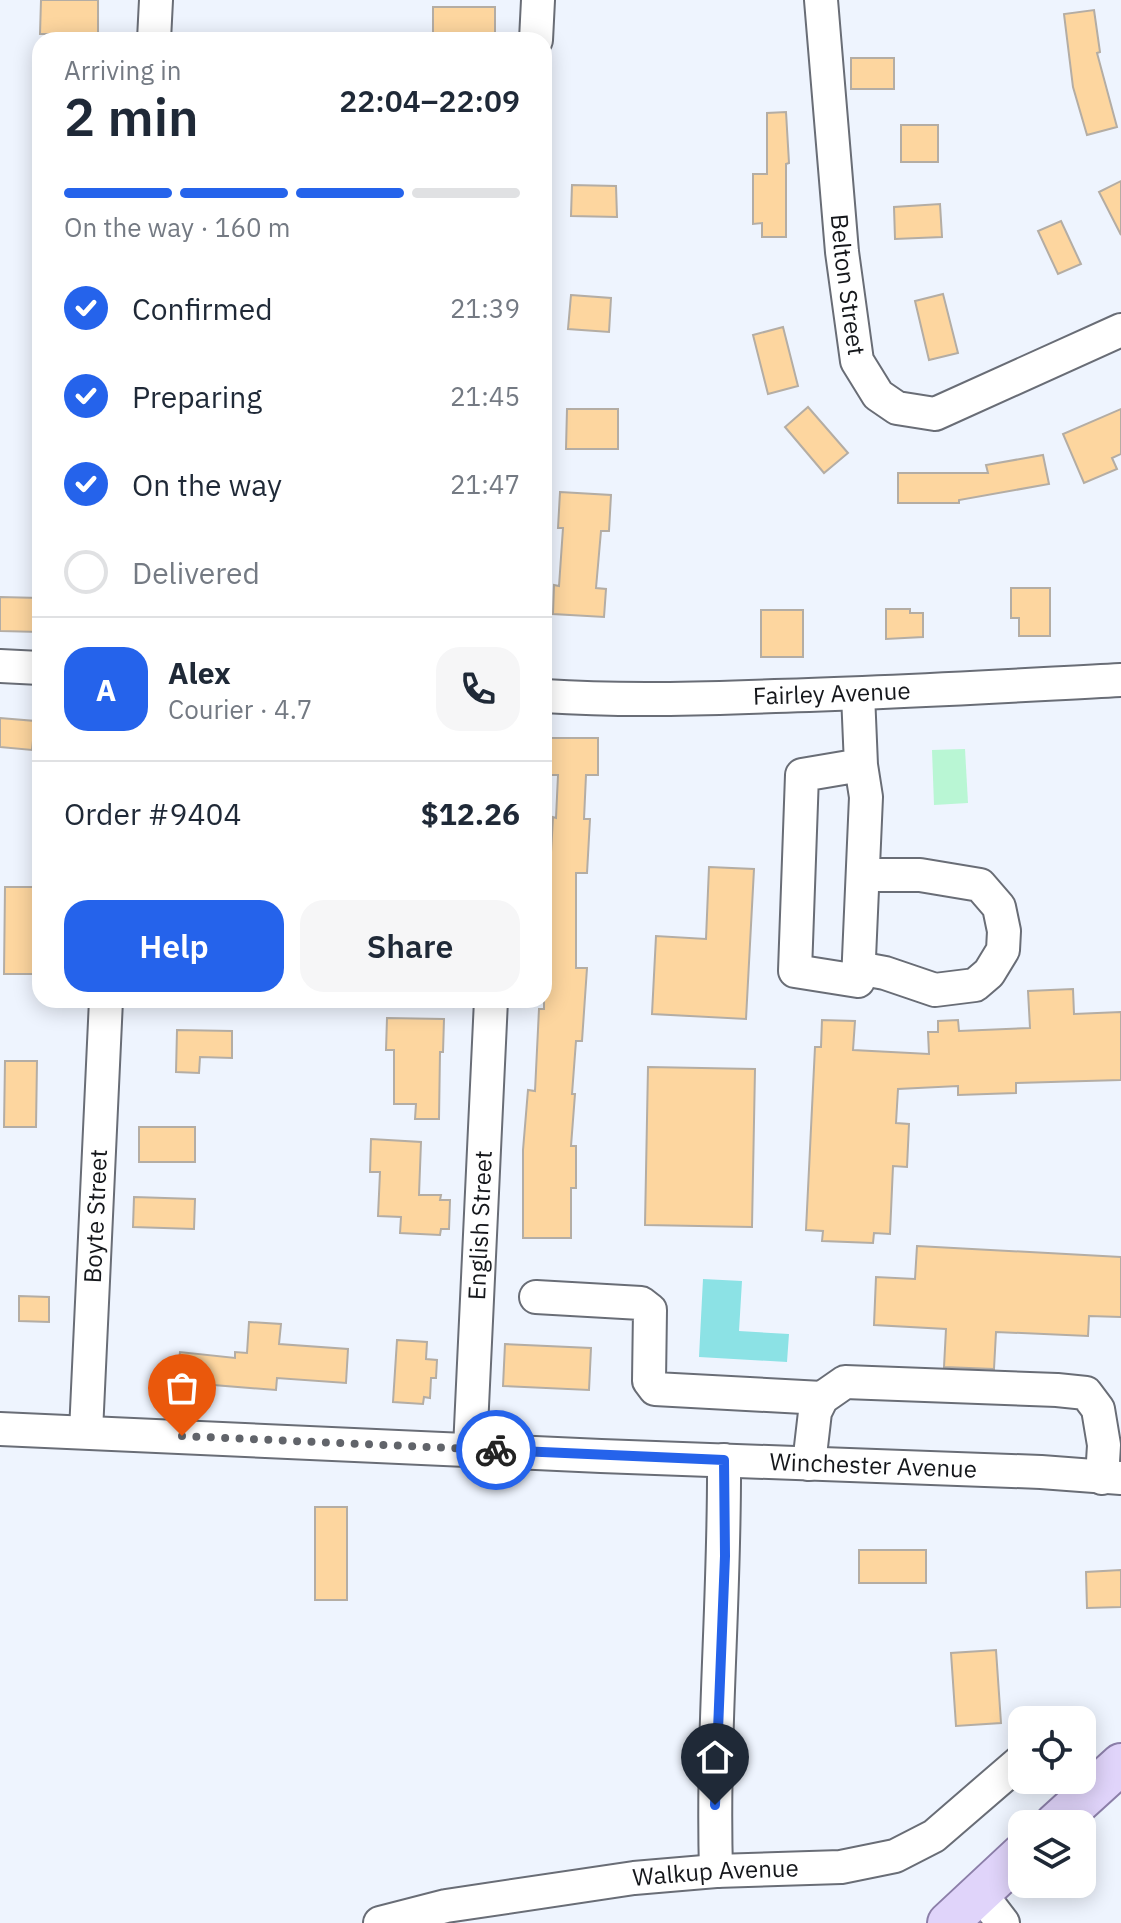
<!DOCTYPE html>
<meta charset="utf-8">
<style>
body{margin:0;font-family:"IBM Plex Sans",sans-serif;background:#f6f6f7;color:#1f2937;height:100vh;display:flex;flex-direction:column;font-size:30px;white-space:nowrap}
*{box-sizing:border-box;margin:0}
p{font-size:26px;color:#747a83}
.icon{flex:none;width:44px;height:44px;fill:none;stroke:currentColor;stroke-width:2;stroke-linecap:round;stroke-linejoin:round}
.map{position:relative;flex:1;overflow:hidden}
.side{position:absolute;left:32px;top:32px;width:520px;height:976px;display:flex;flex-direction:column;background:#fff;border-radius:24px;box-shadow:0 4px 20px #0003}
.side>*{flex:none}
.controls{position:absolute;left:1008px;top:1706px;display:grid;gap:16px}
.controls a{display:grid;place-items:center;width:88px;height:88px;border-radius:16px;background:#fff;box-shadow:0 4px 20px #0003;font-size:40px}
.pin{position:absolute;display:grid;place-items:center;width:68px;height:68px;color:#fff;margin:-82px -34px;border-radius:50% 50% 50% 0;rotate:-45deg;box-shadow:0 0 8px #0007}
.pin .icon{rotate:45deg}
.courier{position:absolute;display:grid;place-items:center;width:80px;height:80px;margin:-40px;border:6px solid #2563eb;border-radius:50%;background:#fff;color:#222;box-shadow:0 2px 10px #0007}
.head em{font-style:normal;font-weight:600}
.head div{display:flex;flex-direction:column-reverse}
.head{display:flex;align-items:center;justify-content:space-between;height:136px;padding:0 32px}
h1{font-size:52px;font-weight:600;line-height:60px}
.bar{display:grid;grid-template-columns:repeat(4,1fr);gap:12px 8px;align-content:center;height:96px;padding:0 32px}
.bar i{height:10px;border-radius:6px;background:#e0e1e3}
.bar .current{background:#2563eb}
.bar p{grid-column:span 4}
.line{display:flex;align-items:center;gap:20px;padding:0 32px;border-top:2px solid #e0e1e3}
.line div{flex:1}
.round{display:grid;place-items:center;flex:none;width:84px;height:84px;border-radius:24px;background:#f6f6f7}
ol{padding:0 32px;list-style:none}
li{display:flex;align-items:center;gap:24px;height:88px}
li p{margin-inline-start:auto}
li .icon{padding:8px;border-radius:50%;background:#2563eb;color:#fff;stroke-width:4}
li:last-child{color:#747a83}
li i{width:44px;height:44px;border:4px solid #e0e1e3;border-radius:50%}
.primary-button{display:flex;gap:16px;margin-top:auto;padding:16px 32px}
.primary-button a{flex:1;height:92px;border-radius:24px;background:#2563eb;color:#fff;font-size:32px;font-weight:600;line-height:92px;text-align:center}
.primary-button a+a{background:#f6f6f7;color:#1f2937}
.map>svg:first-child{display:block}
</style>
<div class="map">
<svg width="1121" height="1923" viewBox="0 0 1121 1923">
<rect width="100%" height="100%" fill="#eef4fe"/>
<path fill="#b9f6d4" d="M 965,749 L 968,803 L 934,805 L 932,750 Z"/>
<path fill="#8ce2e5" d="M 703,1279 L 742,1281 L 739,1331 L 789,1334 L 787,1362 L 699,1357 Z"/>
<g fill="#fdd69f" stroke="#b4ada4" stroke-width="2">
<path d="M 41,0 L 98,0 L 98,34 L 40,34 Z"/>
<rect x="433" y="7" width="62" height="33"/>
<path d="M 1094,10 L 1100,52 L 1097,53 L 1117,127 L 1087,135 L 1073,87 L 1064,14 Z"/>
<rect x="851" y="58" width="43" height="31"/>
<path d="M 786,112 L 789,163 L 786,164 L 786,237 L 762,237 L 762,223 L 753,224 L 753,174 L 767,174 L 767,113 Z"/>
<rect x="901" y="125" width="37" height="37"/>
<path d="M 1121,181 L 1121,235 L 1099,192 Z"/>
<path d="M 572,185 L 616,186 L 617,217 L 571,216 Z"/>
<path d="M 940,204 L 942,237 L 895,239 L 894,207 Z"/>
<path d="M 1061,221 L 1081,264 L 1058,274 L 1038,231 Z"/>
<path d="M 943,294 L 958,353 L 929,360 L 915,301 Z"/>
<path d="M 571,295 L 611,298 L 609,332 L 568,329 Z"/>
<path d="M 783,327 L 798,386 L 768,394 L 753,335 Z"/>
<path d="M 808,407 L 848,453 L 824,473 L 785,427 Z"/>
<path d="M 567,409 L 618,409 L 618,449 L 566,449 Z"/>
<path d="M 1121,409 L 1121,454 L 1112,458 L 1117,469 L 1084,483 L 1063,434 Z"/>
<path d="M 1043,455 L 1049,484 L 959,500 L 959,503 L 898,503 L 898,473 L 988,473 L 986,465 Z"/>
<path d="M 560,492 L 611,495 L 609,531 L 601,531 L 596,588 L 606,589 L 604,617 L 553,614 L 554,585 L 559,586 L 563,528 L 558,528 Z"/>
<path d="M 1011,588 L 1050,588 L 1050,636 L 1019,636 L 1019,618 L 1011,618 Z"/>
<path d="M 0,597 L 40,598 L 40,632 L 0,631 Z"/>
<path d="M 886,609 L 910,609 L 910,613 L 923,613 L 923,637 L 886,639 Z"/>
<rect x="761" y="610" width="42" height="47"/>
<path d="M 0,718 L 35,721 L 32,750 L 0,747 Z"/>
<path d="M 546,738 L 598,738 L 598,775 L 586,775 L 584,819 L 590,819 L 587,873 L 576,873 L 576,968 L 587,968 L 582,1041 L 576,1041 L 572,1094 L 575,1094 L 571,1146 L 576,1146 L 576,1188 L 571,1188 L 571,1238 L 523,1238 L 523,1150 L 528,1090 L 535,1091 L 539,1009 L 544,1009 L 544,906 L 548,906 L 553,817 L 556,818 L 558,775 L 546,775 Z"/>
<path d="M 709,867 L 754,869 L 746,1019 L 652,1014 L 656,936 L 706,939 Z"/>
<path d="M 5,887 L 40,887 L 40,974 L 4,974 Z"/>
<path d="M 1073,989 L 1074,1014 L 1121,1012 L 1121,1080 L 1016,1083 L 1016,1093 L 958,1095 L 958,1086 L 898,1089 L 896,1123 L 909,1124 L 907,1167 L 893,1166 L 890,1234 L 874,1233 L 873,1243 L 822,1241 L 823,1231 L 806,1230 L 815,1047 L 821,1047 L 822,1020 L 855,1021 L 853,1050 L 929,1054 L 928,1032 L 938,1032 L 938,1021 L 958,1020 L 959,1031 L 1030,1028 L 1028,991 Z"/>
<path d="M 387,1018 L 444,1019 L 443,1052 L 440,1052 L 439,1119 L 415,1119 L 416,1104 L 394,1104 L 394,1050 L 386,1050 Z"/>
<path d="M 177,1030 L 232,1031 L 232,1058 L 200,1057 L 199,1073 L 176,1072 Z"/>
<path d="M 5,1061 L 37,1061 L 36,1127 L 4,1127 Z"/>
<path d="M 648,1067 L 755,1069 L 752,1227 L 645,1225 Z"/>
<rect x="139" y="1127" width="56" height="35"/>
<path d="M 371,1139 L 421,1142 L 419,1195 L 441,1195 L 440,1200 L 450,1200 L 449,1229 L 441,1229 L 440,1235 L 400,1233 L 401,1217 L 378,1216 L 380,1172 L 370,1172 Z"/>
<path d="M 134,1197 L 195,1199 L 194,1229 L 133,1227 Z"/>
<path d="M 917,1246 L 1121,1257 L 1121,1317 L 1089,1316 L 1088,1336 L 996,1332 L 994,1369 L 944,1367 L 946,1329 L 874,1325 L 876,1277 L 915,1279 Z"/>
<path d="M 19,1296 L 49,1297 L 49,1322 L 19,1321 Z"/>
<path d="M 249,1322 L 281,1324 L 279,1344 L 348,1349 L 346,1383 L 277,1378 L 276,1390 L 177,1382 L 180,1352 L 235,1358 L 235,1352 L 247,1353 Z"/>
<path d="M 397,1340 L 427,1342 L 426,1359 L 437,1360 L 436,1378 L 431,1378 L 430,1398 L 424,1397 L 423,1404 L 393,1402 Z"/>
<path d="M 505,1344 L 591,1348 L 589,1390 L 503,1386 Z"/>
<rect x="315" y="1507" width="32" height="93"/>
<rect x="859" y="1550" width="67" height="33"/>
<path d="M 1121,1570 L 1121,1607 L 1087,1608 L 1086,1572 Z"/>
<path d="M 996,1650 L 1001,1723 L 956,1726 L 951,1653 Z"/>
</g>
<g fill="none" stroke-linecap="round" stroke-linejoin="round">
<g stroke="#696d76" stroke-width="36">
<g id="minor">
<path id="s1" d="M 821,0 L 842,252 L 857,361 L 878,395 L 897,408 L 935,414 L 1121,330"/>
<path d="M 154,40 L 156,0"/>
<path d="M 536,40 L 538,0"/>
<path d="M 0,666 L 40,668"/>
<path d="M 858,694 L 861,765 L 866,797 L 858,981 L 795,971 L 802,775 L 861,765"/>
<path id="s2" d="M 544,696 C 621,701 697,699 775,696 C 890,693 1006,686 1121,680"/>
<path d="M 858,968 L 885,973 L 935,990 L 975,985 L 989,973 L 1003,950 L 1004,931 L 999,907 L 980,885 L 920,875 L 863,875"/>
<path d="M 536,1297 L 641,1303 L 650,1310 L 649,1381 L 655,1389 L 822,1398"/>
<path id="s3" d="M 0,1429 L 601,1456 L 1041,1472 L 1121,1478"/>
<path id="s4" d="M 86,1432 L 106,1000"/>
<path id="s5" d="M 470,1449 L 491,1000"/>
<path d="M 809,1464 L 815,1412 L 822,1398 L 845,1382 L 1057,1390 L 1086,1393 L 1098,1409 L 1104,1445 L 1102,1478"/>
<path d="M 716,1871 C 712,1734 725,1597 724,1460"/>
<path d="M 980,1893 L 1003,1923"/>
<path id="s6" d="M 380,1923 L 446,1906 L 634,1878 L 716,1871 L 841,1867 L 895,1856 L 934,1836 L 1022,1760"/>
</g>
</g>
<g stroke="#8c7fa9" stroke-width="44">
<g id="major">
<path d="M 1055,1824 L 1121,1764"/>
<path d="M 948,1923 L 1022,1854"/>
</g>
</g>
<use href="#minor" stroke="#fff" stroke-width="32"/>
<use href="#major" stroke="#e0d4fa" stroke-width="40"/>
</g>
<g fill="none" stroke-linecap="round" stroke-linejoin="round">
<path stroke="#61646a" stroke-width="8" stroke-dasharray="0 14.4" d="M 182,1436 L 496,1450"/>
<path stroke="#2563eb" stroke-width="10" d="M 496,1450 L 724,1460 L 725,1556 L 715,1805"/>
</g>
<g text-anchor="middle" stroke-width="7" stroke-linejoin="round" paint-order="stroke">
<g font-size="24" fill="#15171b" stroke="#fff">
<text dy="8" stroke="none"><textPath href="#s1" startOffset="286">Belton Street</textPath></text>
<text dy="8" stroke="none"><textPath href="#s2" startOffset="288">Fairley Avenue</textPath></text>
<text dy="8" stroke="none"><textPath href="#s4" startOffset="216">Boyte Street</textPath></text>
<text dy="8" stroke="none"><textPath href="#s5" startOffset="224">English Street</textPath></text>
<text dy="8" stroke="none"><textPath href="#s3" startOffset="874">Winchester Avenue</textPath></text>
<text dy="8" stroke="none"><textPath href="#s6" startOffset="340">Walkup Avenue</textPath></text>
</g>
</g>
</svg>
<div class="controls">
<a><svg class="icon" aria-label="locate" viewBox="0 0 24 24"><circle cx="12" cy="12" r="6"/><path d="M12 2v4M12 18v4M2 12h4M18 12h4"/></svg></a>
<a><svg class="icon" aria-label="layers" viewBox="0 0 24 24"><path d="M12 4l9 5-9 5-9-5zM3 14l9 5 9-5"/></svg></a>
</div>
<div class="pin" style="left:182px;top:1436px;background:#ea580c"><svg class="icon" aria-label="bag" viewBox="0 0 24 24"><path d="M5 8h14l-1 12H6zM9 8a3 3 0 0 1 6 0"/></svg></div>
<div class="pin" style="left:715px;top:1805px;background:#1f2937"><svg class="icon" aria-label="home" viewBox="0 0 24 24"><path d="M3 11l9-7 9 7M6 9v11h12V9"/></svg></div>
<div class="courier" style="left:496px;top:1450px"><svg class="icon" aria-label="bike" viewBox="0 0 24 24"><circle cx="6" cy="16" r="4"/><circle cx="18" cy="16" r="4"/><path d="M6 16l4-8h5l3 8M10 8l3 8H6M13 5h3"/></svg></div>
<section class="side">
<div class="head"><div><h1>2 min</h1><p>Arriving in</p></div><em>22:04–22:09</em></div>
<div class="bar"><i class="current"></i><i class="current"></i><i class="current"></i><i></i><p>On the way · 160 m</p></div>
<ol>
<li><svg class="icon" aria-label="check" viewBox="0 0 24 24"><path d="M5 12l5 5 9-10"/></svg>Confirmed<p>21:39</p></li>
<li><svg class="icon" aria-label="check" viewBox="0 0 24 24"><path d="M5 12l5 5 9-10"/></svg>Preparing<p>21:45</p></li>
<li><svg class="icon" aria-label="check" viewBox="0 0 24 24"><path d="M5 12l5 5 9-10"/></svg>On the way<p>21:47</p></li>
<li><i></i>Delivered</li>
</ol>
<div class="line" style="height:144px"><b class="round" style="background:#2563eb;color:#fff">A</b><div><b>Alex</b><p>Courier · 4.7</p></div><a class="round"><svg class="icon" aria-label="phone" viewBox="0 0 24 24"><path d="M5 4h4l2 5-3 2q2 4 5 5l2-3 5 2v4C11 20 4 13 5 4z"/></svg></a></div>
<div class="line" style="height:104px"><div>Order #9404</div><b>$12.26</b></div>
<div class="primary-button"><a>Help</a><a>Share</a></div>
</section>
</div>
